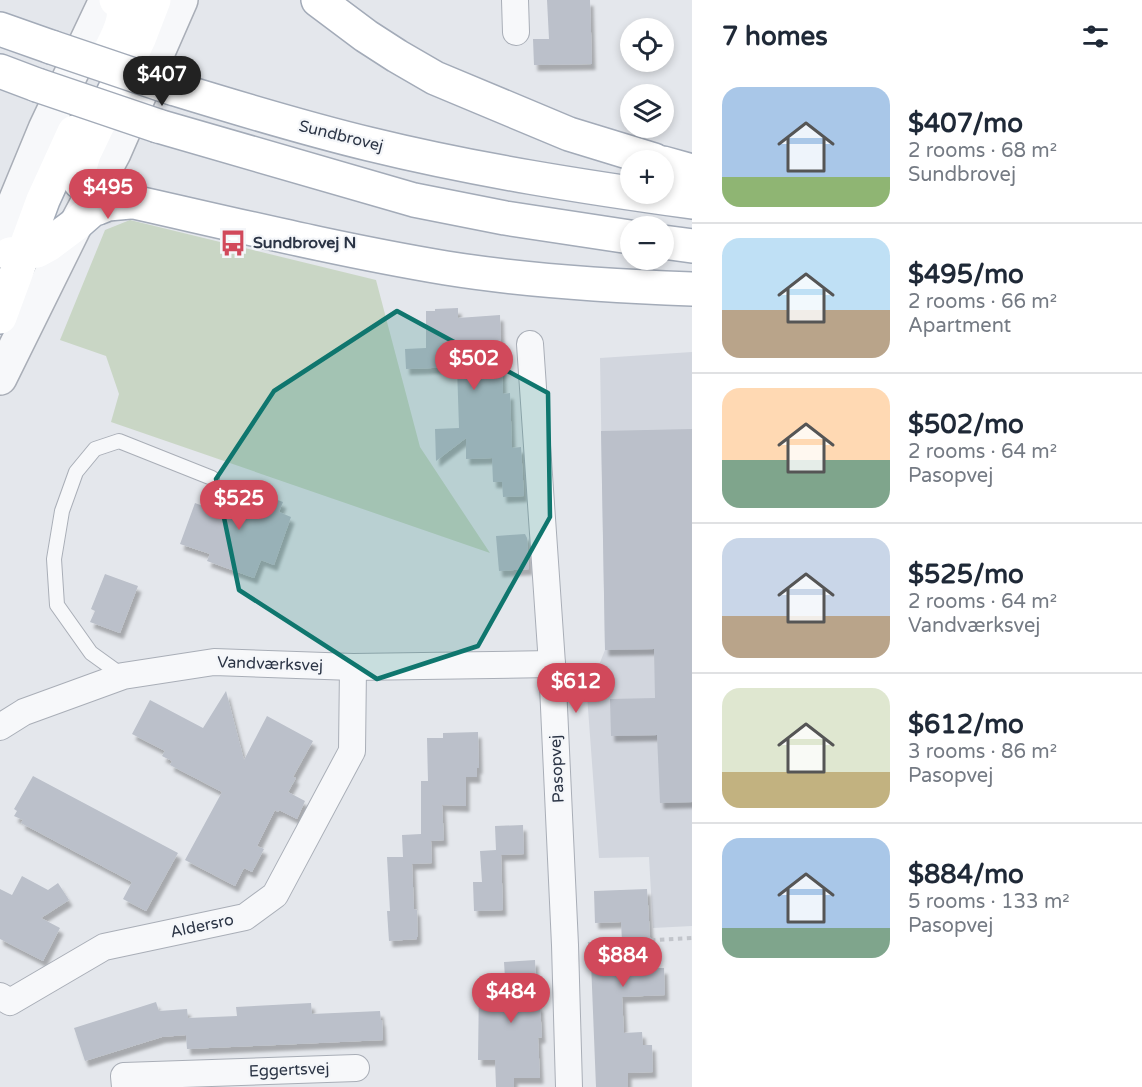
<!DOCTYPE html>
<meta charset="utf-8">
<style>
body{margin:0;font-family:"Varela Round",sans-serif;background:#f6f6f7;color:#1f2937;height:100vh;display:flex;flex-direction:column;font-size:22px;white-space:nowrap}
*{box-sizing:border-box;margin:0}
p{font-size:20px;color:#747a83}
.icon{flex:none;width:33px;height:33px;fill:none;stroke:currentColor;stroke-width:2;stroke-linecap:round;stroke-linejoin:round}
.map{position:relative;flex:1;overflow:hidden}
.sheet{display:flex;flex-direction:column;background:#fff;width:450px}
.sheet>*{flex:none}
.controls{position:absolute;left:620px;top:18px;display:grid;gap:12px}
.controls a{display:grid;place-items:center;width:54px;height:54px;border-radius:50%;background:#fff;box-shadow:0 3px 9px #0003;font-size:30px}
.price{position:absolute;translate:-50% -51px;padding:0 14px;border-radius:21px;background:#d1495b;color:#fff;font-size:20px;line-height:39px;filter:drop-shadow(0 2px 3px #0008)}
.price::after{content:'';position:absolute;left:50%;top:36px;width:18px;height:14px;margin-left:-9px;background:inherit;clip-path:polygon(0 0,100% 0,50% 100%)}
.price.on{background:#222;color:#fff}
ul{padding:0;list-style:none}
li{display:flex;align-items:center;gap:18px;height:150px;padding:0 30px}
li+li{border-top:2px solid #e0e1e3}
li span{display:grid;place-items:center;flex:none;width:168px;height:120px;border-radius:18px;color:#555}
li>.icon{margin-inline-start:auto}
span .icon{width:72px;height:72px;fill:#fffc;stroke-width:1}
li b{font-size:26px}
h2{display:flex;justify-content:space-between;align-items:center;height:72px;padding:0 30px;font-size:26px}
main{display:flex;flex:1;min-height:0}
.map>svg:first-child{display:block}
.built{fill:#d2d6de}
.green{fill:#c9d6c5}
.building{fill:#bbc0ca;filter:url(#shadow)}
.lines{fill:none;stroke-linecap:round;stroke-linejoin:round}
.service-casing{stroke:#a9aeb7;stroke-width:16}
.minor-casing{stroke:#a9aeb7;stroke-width:28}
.tertiary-casing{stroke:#a9aeb7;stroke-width:36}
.primary-casing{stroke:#a3abb8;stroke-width:36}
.path{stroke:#c2c5cb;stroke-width:4;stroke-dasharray:4.5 4.5;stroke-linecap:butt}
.service{stroke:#f7f8fa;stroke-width:14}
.minor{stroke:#f7f8fa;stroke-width:26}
.tertiary{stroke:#f7f8fa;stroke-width:33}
.primary{stroke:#fff;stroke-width:33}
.primary-bridge-casing{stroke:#a3abb8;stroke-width:36;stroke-linecap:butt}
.primary-bridge{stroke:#fff;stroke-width:33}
.marked{fill:#0f766e;fill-opacity:0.2;stroke:#0f766e;stroke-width:4.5;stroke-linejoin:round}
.labels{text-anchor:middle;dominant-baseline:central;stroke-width:4.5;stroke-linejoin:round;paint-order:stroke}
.street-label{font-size:16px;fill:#2b3445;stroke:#f4f6f9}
.poi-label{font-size:16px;font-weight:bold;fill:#2b3445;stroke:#f4f6f9;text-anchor:start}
</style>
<main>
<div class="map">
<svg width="692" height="1087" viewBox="0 0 692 1087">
<defs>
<filter id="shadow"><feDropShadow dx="3.5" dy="6" stdDeviation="1.5" flood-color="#0004"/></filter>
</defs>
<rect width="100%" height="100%" fill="#e4e7ec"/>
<path class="built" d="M692 352V926L653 928 649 857 599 858 587 695 605 650 600 358Z"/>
<path class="green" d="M130 220 376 280 420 447 490 553 111 422 119 394 106 356 60 340 105 230Z"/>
<g class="building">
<path d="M547 0H590L592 64 534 65 533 39H549Z"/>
<path d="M458 308V318L500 315 503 394 510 393 512 448 521 447 524 496 503 497 502 482H493L492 458 466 459V438L436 461 435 429 459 428 457 367 406 369 405 349 426 348V311H435V309Z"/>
<path d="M692 429V802L660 803 657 735 611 736 610 699 655 698 654 649 605 650 601 431Z"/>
<path d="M235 484 283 502 279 512 291 517 274 565 261 560 254 578 207 561 210 554 180 544 195 503 224 514Z"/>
<path d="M525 534 527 538 529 569 499 571 496 536Z"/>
<path d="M105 574 138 586 120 633 90 622 95 611 91 609Z"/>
<path d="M226 691 244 760 267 716 313 741 293 777 296 778 288 792 305 801 297 819 279 810 278 812 275 810 257 846 264 849 252 872 244 868 235 886 185 860 222 792 170 765 172 761 162 756 165 751 132 734 150 700 203 728Z"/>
<path d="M478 732 479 768H477V777H466V806L442 805 444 840 431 841 432 863 412 864 414 909 417 910 418 937H417V939L389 941 387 911H390L387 857H403L402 835 421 834V781H428L427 738H443V733Z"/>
<path d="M33 776 178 853 146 911 123 899 132 882 21 823 23 820 14 816 17 811 14 809Z"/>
<path d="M523 825 524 854 501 855 503 910 474 911 473 882H482L480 851 496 850 495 826Z"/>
<path d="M22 876 48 890 58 883 69 900 41 918 60 928 43 961 0 939V889L12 895Z"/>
<path d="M647 889 652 968H664L665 995 622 997 624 1033 642 1032 643 1045H652L653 1072 628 1073V1087H596L591 962 623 960 621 922 595 923 594 891Z"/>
<path d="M535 960 537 1006H540L542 1037 538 1038 540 1078H514V1087H496L495 1060H478L479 985 501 983V978H505L504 962Z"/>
<path d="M156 1002 159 1011 187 1009 188 1018 237 1016 236 1007 311 1003 312 1014 380 1011 381 1020H382L383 1040 187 1049 186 1035 162 1037 85 1061 74 1028Z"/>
</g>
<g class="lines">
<g class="service-casing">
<path id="service" d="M123 676 91 653 57 605 54 559 62 511 76 472 95 449 119 441 212 478"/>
</g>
<g class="minor-casing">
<g id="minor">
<path d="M515 0 516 32"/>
<path d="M530 344 552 664 565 945 569 1087"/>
<path d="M0 727 24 712 123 676 214 662 353 667 552 664"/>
<path d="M0 996 10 1002 104 947 245 917 275 895 352 751 353 667"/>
<path d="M125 1087 124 1076 356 1068"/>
</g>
</g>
<g class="tertiary-casing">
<g id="tertiary">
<path d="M0 238 45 129 106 0"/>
<path d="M0 378 76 224 114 153 181 0"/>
</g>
</g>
<g class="primary-casing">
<g id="primary">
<path d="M154 0 139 39 84 154C81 164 78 172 80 182L94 191 107 196C220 221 332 249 446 268 527 281 610 286 692 289"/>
<path d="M318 0 366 36 397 56 435 78 569 134 654 160"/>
<path d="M0 29 51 47"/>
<path d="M107 57C114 42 134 11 116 0"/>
<path d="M0 71 37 85"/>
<path d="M172 88C237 108 303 128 369 144 475 170 584 187 692 202"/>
<path d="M158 126 414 200 505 218 630 237"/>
<path d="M663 163 692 171"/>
<path d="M663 242 692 246"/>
<path d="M10 254 37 251 48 245 76 224 92 210 98 208 108 204 130 202"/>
<path d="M0 317 43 200 74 132"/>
</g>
</g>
<path class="path" d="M588 944 692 938"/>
<use href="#service" class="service"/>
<use href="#minor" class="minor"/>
<use href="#tertiary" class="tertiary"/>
<use href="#primary" class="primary"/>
<g class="primary-bridge-casing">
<g id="primary-bridge">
<path d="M51 47 172 88"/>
<path d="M37 85 158 126"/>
</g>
</g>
<use href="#primary-bridge" class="primary-bridge"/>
</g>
<path class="marked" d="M397 311 548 393 550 517 478 646 377 679 239 590 216 479 274 391Z"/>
<defs>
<g id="bus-bare" transform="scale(2.07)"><path d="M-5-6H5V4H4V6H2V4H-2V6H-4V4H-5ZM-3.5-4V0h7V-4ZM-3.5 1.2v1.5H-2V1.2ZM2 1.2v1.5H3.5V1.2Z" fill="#d1495b" stroke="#f4f6f9" stroke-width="2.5" paint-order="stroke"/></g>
</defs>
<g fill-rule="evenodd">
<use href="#bus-bare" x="233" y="243"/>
</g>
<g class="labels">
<g class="street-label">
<text transform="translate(341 136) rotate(14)">Sundbrovej</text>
<text transform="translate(270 664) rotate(2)">Vandværksvej</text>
<text transform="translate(557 769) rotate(-93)">Pasopvej</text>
<text transform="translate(202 926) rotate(-12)">Aldersro</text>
<text transform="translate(289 1070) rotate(-2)">Eggertsvej</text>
</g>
<g class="poi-label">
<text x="253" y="243">Sundbrovej N</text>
</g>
</g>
</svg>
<div class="controls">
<a><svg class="icon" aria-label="locate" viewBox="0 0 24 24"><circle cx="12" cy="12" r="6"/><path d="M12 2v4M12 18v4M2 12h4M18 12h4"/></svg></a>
<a><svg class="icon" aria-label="layers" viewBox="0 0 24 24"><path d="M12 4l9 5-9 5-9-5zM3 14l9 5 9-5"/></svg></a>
<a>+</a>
<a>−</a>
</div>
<b class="price on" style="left:162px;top:107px">$407</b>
<b class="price" style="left:108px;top:220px">$495</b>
<b class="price" style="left:474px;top:391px">$502</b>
<b class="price" style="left:239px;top:531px">$525</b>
<b class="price" style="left:576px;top:714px">$612</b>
<b class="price" style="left:623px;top:988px">$884</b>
<b class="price" style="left:511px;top:1024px">$484</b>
</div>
<section class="sheet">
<h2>7 homes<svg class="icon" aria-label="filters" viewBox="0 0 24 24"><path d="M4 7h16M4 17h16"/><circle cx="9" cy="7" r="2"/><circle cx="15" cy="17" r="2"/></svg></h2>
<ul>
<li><span style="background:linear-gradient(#a9c7e8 75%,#8fb573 0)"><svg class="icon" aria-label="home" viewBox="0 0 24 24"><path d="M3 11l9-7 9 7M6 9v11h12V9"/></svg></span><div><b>$407/mo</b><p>2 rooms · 68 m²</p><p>Sundbrovej</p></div></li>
<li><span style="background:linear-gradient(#bfe0f5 60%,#b9a48a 0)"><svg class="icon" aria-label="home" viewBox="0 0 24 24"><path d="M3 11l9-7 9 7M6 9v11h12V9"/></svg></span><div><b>$495/mo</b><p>2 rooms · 66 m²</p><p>Apartment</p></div></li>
<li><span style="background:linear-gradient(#ffd9b3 60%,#7fa58c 0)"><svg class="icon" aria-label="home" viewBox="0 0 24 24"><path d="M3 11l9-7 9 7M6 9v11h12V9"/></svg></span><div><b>$502/mo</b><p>2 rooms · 64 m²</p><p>Pasopvej</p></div></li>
<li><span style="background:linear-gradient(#c9d6e8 65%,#b9a48a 0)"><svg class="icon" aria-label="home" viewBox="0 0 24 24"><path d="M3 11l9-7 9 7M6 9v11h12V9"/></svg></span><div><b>$525/mo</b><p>2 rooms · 64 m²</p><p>Vandværksvej</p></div></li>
<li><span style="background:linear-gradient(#dfe7d0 70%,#c2b280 0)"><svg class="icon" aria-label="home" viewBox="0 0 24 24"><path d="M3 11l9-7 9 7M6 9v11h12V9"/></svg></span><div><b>$612/mo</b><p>3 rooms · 86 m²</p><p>Pasopvej</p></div></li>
<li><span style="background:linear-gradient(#a9c7e8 75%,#7fa58c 0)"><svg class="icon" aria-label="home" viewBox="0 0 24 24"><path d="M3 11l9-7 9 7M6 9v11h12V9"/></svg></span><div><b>$884/mo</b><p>5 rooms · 133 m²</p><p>Pasopvej</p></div></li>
</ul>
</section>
</main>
